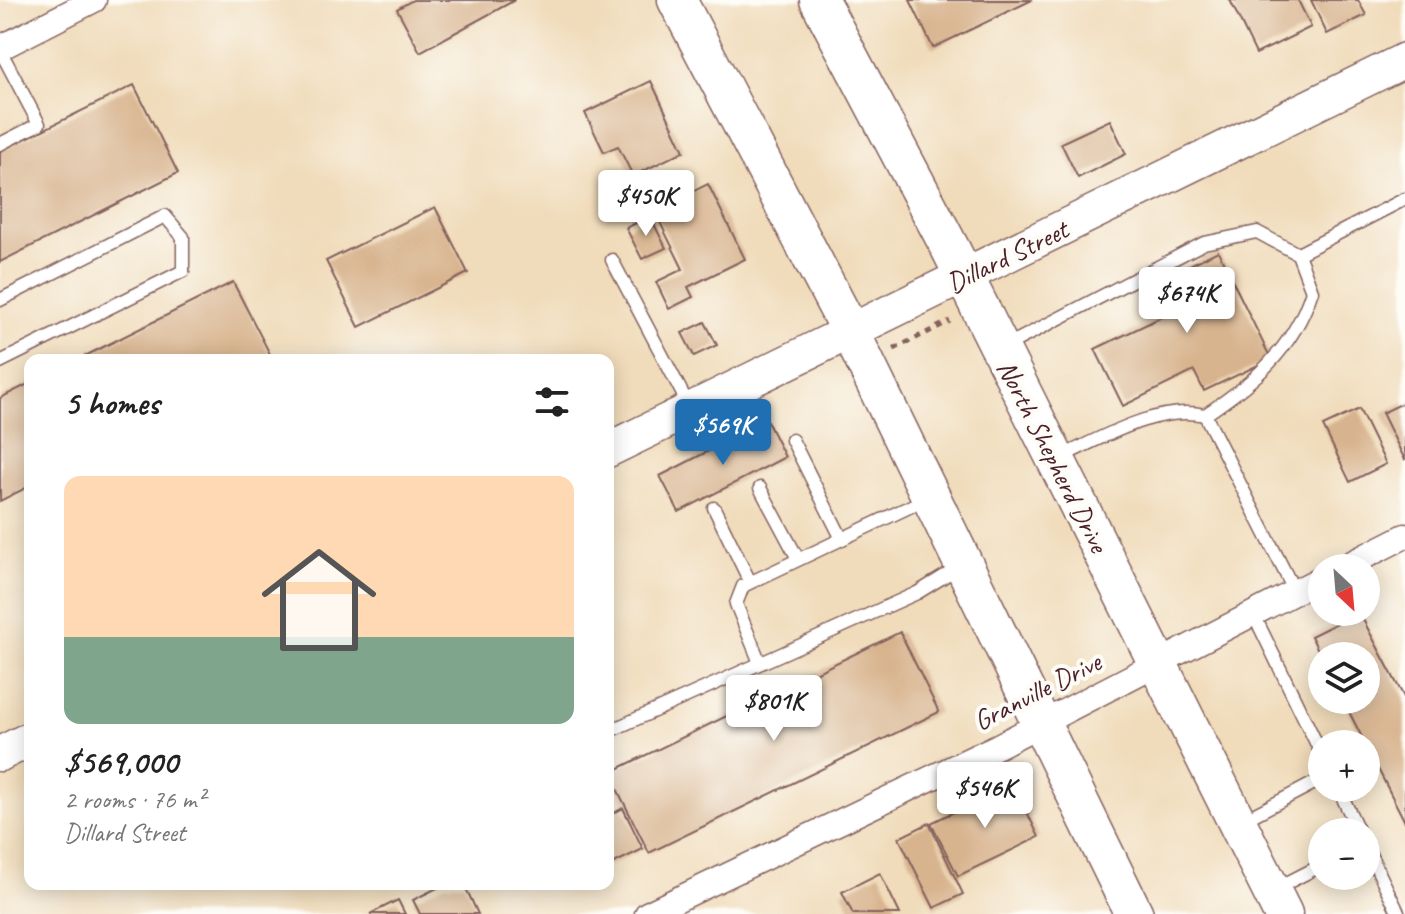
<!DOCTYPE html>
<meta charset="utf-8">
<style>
body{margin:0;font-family:Caveat,sans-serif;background:#f2f2f2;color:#222;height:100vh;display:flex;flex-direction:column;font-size:30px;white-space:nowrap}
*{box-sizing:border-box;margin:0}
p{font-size:26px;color:#767676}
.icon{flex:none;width:44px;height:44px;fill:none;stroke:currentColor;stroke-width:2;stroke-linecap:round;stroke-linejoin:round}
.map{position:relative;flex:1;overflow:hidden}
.details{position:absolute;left:24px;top:354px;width:590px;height:536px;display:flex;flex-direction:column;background:#fff;border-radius:16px;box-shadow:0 4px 20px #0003}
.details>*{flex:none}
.needle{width:52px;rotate:154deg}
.controls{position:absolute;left:1308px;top:554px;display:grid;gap:16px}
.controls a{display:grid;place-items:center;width:72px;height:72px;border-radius:50%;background:#fff;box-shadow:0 4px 20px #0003;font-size:40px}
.price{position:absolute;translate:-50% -68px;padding:0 18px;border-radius:8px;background:#fff;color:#222;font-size:26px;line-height:52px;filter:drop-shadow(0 2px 4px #0008)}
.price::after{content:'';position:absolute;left:50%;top:48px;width:24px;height:18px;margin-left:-12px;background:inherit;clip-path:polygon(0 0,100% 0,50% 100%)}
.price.on{background:#1f6fb2;color:#fff}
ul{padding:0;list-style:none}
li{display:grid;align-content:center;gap:16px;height:424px;padding:0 40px}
li span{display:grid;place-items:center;height:248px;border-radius:16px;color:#555}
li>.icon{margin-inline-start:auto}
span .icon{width:144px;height:144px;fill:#fffc;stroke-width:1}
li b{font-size:34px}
h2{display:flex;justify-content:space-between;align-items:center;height:96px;padding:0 40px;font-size:34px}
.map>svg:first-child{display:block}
.building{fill:#d8b48e}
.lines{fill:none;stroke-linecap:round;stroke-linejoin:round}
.lane-casing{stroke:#84615d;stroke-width:15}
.street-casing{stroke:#84615d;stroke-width:27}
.secondary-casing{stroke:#84615d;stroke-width:37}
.primary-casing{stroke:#84615d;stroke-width:41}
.path{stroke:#84615d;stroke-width:5;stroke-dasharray:6 6;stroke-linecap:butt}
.lane{stroke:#fff;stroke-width:12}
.street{stroke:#fff;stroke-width:24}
.secondary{stroke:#fff;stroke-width:34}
.primary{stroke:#fff;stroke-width:38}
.labels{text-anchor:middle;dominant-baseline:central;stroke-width:8;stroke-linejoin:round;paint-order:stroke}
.street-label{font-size:28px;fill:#4a1f2b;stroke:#fdfcf7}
</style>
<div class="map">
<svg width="1405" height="914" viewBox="0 0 1405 914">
<rect width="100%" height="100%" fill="#fdfcf7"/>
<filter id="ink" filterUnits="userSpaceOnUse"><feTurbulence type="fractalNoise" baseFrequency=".0125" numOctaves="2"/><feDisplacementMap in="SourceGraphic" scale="16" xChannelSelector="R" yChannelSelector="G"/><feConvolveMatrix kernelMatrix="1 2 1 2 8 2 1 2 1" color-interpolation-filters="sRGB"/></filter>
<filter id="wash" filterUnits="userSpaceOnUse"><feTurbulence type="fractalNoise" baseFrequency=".006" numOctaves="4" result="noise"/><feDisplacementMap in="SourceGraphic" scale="32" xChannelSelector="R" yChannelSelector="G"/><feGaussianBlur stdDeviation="1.8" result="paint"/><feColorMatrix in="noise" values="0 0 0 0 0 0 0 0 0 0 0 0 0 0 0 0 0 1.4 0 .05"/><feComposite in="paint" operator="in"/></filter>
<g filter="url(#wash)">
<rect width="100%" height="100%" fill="#f0dbba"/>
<g id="blocks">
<g class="building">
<path d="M413 0H515L420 52 397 9Z"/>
<path d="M910 0H1032L933 48Z"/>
<path d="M1230 0H1298L1311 27 1256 54Z"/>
<path d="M1311 0H1358L1366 15 1327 34Z"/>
<path d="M651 81 684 151 633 176 618 146 604 152 585 113Z"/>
<path d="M134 85 178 173 0 262V151Z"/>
<path d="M1110 120 1126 154 1078 178 1061 143Z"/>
<path d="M708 184 745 259 688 287 693 297 669 309 656 282 683 269 654 210Z"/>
<path d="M435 207 468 273 359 327 326 261Z"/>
<path d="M650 216 666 248 642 259 626 228Z"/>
<path d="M1218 251 1271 359 1204 391 1194 371 1123 406 1095 349 1168 314 1153 283Z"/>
<path d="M233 282 273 360H77Z"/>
<path d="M705 322 717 345 694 356 682 333Z"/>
<path d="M30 383V486L0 501V398Z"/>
<path d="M1405 402V460L1382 413Z"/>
<path d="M1359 409 1386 464 1350 482 1323 426Z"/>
<path d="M767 421 785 457 679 512 660 476Z"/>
<path d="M1359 612 1405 699V822L1343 700H1366V656H1321L1311 636Z"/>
<path d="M900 632 939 712 649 853 609 773Z"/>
<path d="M1013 783 1039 837 958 876 931 823Z"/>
<path d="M623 808 643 849 608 866V816Z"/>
<path d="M929 823 963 894 934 908 899 838Z"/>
<path d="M880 873 900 914H853L842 892Z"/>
<path d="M445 884H464L478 914H420L413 900Z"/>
<path d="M398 900 405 914H370Z"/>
</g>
</g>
</g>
<g filter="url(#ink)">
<use href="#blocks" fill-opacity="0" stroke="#84615d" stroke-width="2"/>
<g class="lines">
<g class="lane-casing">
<g id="lane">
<path d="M0 50 39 124 0 144"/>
<path d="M1298 254 1405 199"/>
<path d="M612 260 689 406"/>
<path d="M0 300 165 216 183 237V271L0 362"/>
<path d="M1006 346 1204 243 1257 232 1298 254 1312 291C1293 350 1254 382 1205 415 1158 404 1102 438 1060 457"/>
<path d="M1205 415 1295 592"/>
<path d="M792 440 842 539"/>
<path d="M760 488 798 559"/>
<path d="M714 508 750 582"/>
<path d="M1253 613 1322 755"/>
<path d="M760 663 736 604 743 586 928 498"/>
<path d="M614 729 917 593 961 566"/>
<path d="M1338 788 1359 832"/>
<path d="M1240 822 1322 779"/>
<path d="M1366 846 1399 914"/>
<path d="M1275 889 1322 865"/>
</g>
</g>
<g class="street-casing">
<g id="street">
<path d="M0 48 94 0"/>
<path d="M1342 568 1405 536"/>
<path d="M647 914 998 746 1322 578"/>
</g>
</g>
<g class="secondary-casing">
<g id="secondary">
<path d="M608 450 1405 60"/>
<path d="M0 754 30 739"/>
</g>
</g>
<g class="primary-casing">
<g id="primary">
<path d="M677 0 849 329 1134 914"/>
<path d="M819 0 950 248 1283 914"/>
</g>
</g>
<path class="path" d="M894 349 950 321"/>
<use href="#lane" class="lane"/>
<use href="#street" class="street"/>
<use href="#secondary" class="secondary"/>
<use href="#primary" class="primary"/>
</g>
</g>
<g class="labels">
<g class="street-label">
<text transform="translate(1007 256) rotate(-26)">Dillard Street</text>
<text transform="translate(1053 456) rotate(63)">North Shepherd Drive</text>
<text transform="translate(1037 691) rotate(-27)">Granville Drive</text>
</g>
</g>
</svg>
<div class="controls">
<a><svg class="needle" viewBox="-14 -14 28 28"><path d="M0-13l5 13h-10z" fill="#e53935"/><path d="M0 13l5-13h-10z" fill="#767676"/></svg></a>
<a><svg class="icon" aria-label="layers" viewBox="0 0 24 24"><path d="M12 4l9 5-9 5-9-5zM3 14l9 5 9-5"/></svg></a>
<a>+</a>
<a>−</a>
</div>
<b class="price" style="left:646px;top:238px">$450K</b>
<b class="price" style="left:1187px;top:335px">$674K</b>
<b class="price on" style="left:723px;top:467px">$569K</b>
<b class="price" style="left:774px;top:743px">$801K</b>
<b class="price" style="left:985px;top:830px">$546K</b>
<section class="details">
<h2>5 homes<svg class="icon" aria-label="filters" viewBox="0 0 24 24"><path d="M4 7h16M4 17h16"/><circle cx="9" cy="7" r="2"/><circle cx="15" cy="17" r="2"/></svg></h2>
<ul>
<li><span style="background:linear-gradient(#ffd9b3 65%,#7fa58c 0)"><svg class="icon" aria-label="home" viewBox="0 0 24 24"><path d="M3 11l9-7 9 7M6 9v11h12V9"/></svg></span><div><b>$569,000</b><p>2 rooms · 76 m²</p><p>Dillard Street</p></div></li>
</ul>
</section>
</div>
